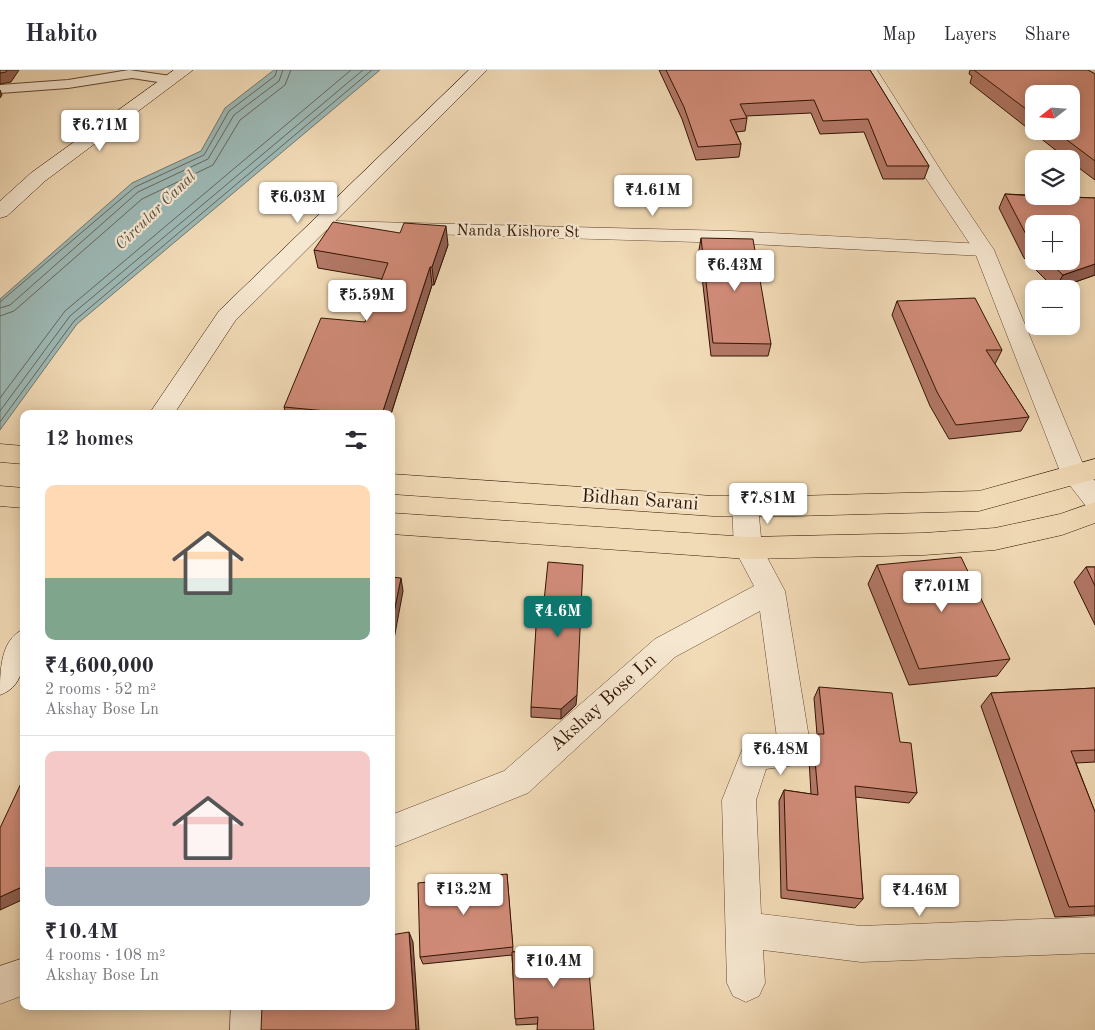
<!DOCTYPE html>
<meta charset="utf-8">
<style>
body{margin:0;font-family:"Old Standard TT",serif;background:#f2f2f3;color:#2b2b33;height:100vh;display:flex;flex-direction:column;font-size:19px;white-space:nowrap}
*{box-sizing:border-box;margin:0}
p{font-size:16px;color:#7c7c81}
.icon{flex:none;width:28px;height:28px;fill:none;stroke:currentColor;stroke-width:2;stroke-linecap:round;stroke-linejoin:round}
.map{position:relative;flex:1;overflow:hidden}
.sheet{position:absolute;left:20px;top:340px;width:375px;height:600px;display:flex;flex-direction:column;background:#fff;border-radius:10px;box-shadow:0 2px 12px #0003}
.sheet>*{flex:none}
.needle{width:32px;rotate:253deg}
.fabs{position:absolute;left:1025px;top:15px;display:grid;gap:10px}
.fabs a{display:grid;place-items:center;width:55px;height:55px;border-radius:10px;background:#fff;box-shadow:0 2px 12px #0003;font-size:25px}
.price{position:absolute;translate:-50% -42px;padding:0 11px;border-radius:5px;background:#fff;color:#222;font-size:16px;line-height:32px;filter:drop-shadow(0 1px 2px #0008)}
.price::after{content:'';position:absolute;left:50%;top:30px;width:15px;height:11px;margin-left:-8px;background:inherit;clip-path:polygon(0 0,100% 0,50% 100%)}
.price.active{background:#0f766e;color:#fff}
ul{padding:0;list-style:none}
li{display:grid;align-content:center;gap:10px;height:265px;padding:0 25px}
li+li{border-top:1px solid #e1e1e2}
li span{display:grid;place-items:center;height:155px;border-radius:10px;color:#555}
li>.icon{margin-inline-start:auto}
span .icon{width:90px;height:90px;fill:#fffc;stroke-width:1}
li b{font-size:21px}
h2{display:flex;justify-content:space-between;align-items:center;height:60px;padding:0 25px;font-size:21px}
header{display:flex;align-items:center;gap:30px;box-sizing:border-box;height:70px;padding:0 25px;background:#fff;border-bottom:1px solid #e1e1e2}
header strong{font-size:24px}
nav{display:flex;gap:28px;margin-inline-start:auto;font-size:18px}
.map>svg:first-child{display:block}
.water{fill:#9db9b6;stroke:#72776e}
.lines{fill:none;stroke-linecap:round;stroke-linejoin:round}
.shore{stroke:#68665c;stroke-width:1}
.service-casing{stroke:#62462f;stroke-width:2}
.minor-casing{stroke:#62462f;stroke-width:1}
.tertiary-casing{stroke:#62462f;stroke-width:1}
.secondary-casing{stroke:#321402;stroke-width:1}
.primary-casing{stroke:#321402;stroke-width:1}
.service{fill:#f6e7d0;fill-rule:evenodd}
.minor{fill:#f6e7d0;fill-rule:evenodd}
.tertiary{fill:#f6e7d0;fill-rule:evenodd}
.secondary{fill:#f6e7d0;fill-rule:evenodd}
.primary{fill:#f1dab6;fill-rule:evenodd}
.wall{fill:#b37867;stroke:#321402;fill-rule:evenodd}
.shaded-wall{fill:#926154;stroke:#321402}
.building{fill:#d08b78;stroke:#321402}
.labels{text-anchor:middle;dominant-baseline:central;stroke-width:4.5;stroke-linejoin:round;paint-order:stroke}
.far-water-label{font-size:16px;font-style:italic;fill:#574e41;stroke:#f6e7d0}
.far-street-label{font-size:16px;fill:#321402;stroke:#f6e7d0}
.street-label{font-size:19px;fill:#321402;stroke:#f6e7d0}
</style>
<header>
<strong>Habito</strong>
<nav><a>Map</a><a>Layers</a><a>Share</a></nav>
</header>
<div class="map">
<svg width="1095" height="960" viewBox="0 0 1095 960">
<rect width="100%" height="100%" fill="#f1dab6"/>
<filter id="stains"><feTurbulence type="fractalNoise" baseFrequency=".004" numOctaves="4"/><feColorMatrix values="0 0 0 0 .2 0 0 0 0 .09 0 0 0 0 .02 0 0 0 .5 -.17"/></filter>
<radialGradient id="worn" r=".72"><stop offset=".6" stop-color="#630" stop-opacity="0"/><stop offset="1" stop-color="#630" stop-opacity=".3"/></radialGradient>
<path class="water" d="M274 0H380L77 254 0 360V229L132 113 201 81 225 38Z"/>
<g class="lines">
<g class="shore">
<path d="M0 232 135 117 204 85 229 41 275 6 277 0"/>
<path d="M0 238 10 235 138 122 208 89 234 45 279 11 283 0"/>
<path d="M0 246 14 241 142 129 213 95 240 50 285 15 291 0"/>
<path d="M0 328 65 241 351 0"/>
<path d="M0 341 70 246 363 0"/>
<path d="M0 352 74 251 372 0"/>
</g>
<g class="service-casing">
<path id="service" d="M129 0 171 6 178 10 171 14 132 8 68 18 0 23V15L68 10Z"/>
</g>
<g class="minor-casing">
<g id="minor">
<path d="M334 151 731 161 984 174 991 176 994 180 991 184 984 186 731 173 327 161 324 157 327 153Z"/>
<path d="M745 426 754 429 758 436 762 478 785 521 811 680 806 690 795 695 766 699 756 730 761 844 861 856 1095 847V883L861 892 763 880 765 913 759 926 746 932 733 926 727 913 722 730 744 675 777 668 760 541 675 587 528 723 391 778V745L504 701 655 569 754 516 734 478 732 436 736 429Z"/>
<path d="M24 888V925L0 934V896Z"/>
<path d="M231 936H269L268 960H230Z"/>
</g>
</g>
<g class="tertiary-casing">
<path id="tertiary" d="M861 0H877L945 107 994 180 1085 399 1095 411V439L1086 436 1061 404 974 180 925 107Z"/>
</g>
<g class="secondary-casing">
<g id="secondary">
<path d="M174 0H193L45 111 7 146 0 148V131L31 103Z"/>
<path d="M469 0H487L235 251 174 344H149L219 241Z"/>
<path d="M24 559C24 584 28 615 0 625 0 601 0 569 24 559Z"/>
</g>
</g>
<g class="primary-casing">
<g id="primary">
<path d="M0 374 24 376V394L0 392Z"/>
<path d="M1095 389V409L979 441 794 446H713L391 424V404L713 426H794L979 421Z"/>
<path d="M0 416 24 418V438L0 436Z"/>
<path d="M1095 432V453L1062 465 995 480 924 485 748 489 391 464V443L748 467 924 463 995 458 1060 444Z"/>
</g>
</g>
<use href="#service" class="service"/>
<use href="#minor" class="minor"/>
<use href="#tertiary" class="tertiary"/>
<use href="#secondary" class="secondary"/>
<use href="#primary" class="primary"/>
</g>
<g class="wall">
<path d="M659 0H870L929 96 924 109H883L864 62 820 64 811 43 746 46 747 48 745 61 736 62 741 74 739 87 696 90 682 49Z"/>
<path d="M970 0H1088L1095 4V110L1071 92V89H1067L970 13 972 6 969 4ZM1034 24 1071 61H1034Z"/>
<path d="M1005 124 1095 128V205L1055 219 1024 188 999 138ZM1034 154 1071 191H1034Z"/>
<path d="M701 168 771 274 768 286H711L699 180Z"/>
<path d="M448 175 434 215H432L391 344H286L284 337 365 252 382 209 318 198 314 180Z"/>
<path d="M897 231 1002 280 995 294 1029 347 1021 361 949 369 930 336 892 245Z"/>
<path d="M877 495 1010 589 997 606 909 615 868 514Z"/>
<path d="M1086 497H1095V555L1074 512Z"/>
<path d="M819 617 900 672 917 723 909 733 855 727 863 829 855 838 781 828 779 731 784 720 811 724 809 689 813 681 812 675 817 664 814 628Z"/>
<path d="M1095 618V692L1076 693 1095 742V845L1055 847 981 636 991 623Z"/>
<path d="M576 635 561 649 531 647V637Z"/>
<path d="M507 804 513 882 587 877 537 954 516 955 512 885 423 894 420 887Z"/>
</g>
<g class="shaded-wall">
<path d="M7 0H19L11 12 0 14V3Z"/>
<path d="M0 20 2 25 0 28Z"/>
<path d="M446 156 448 175 434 215 432 197Z"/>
<path d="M1095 194V205L1055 219 1063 205Z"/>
<path d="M430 197 432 215 391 344H382Z"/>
<path d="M401 508 403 521 391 585V557Z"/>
<path d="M577 625 576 635 561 649V639Z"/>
<path d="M24 816V829L0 840V827Z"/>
<path d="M409 862 413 872 419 960H416Z"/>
</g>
<g class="building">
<path d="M0 0H7L6 2 0 3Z"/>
<path d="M666 0H870L929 96H887L868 49 823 51 814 30 740 34 747 48 730 50 741 74 698 77 684 37Z"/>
<path d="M974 0H1088L1095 4V91L1055 61H1071V24H1034V45Z"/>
<path d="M1005 124 1034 126 1095 128V194L1063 205 1048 191H1071V154H1034V177L1031 174Z"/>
<path d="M333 152 400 163 404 153 446 156 432 197H430L382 344H358L284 337 321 248 365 252 388 193 314 180Z"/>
<path d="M701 168 753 169 771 274 713 273Z"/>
<path d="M975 228 1002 280H986L1029 347 956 355 937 322 897 231Z"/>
<path d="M961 487 1010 589 919 599 877 495Z"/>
<path d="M548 492 583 495 577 625 561 639 531 637 537 541H543Z"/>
<path d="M1086 497H1095V516Z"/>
<path d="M391 507 401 508 391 557Z"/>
<path d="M819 617 892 623 900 672 911 673 917 723 855 716 863 829 787 820 784 720 818 725 814 678 818 670V664H824Z"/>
<path d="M1095 618V680L1071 681 1095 742V836L1069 837 991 623Z"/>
<path d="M24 707V816L0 827V758Z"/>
<path d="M507 804 513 877 420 887 418 813Z"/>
<path d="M409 862 416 960H261L262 936H391V865Z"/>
<path d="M587 877 594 960H537L538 947 515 949 512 882Z"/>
</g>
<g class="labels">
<g class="far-water-label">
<text transform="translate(156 141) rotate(-44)">Circular Canal</text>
</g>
<g class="far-street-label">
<text transform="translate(518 162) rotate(1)">Nanda Kishore St</text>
</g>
<g class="street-label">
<text transform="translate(640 431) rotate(4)">Bidhan Sarani</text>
<text transform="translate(604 633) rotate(-42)">Akshay Bose Ln</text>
</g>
</g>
<rect width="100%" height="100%" filter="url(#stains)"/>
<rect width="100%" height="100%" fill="url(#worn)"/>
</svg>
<div class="fabs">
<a><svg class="needle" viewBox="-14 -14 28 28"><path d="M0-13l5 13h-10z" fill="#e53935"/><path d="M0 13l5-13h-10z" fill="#7c7c81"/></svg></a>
<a><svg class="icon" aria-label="layers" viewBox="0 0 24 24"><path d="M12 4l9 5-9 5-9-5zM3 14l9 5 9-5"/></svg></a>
<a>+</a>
<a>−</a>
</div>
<b class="price" style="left:100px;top:82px">₹6.71M</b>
<b class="price" style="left:653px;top:147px">₹4.61M</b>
<b class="price" style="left:298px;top:154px">₹6.03M</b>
<b class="price" style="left:735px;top:222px">₹6.43M</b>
<b class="price" style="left:367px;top:252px">₹5.59M</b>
<b class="price" style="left:768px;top:455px">₹7.81M</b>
<b class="price" style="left:942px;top:543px">₹7.01M</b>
<b class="price active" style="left:558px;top:568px">₹4.6M</b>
<b class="price" style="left:781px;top:706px">₹6.48M</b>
<b class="price" style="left:464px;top:846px">₹13.2M</b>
<b class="price" style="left:920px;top:847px">₹4.46M</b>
<b class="price" style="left:554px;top:918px">₹10.4M</b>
<section class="sheet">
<h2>12 homes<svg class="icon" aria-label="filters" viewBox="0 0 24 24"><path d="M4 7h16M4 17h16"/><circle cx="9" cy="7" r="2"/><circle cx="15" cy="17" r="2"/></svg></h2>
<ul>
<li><span style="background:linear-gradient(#ffd9b3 60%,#7fa58c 0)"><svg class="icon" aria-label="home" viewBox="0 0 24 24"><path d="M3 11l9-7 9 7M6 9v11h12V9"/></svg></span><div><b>₹4,600,000</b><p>2 rooms · 52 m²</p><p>Akshay Bose Ln</p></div></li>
<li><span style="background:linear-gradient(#f6c9c9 75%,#9aa5b1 0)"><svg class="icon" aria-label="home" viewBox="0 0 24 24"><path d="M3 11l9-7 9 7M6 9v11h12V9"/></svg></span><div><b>₹10.4M</b><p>4 rooms · 108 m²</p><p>Akshay Bose Ln</p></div></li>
</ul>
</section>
</div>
